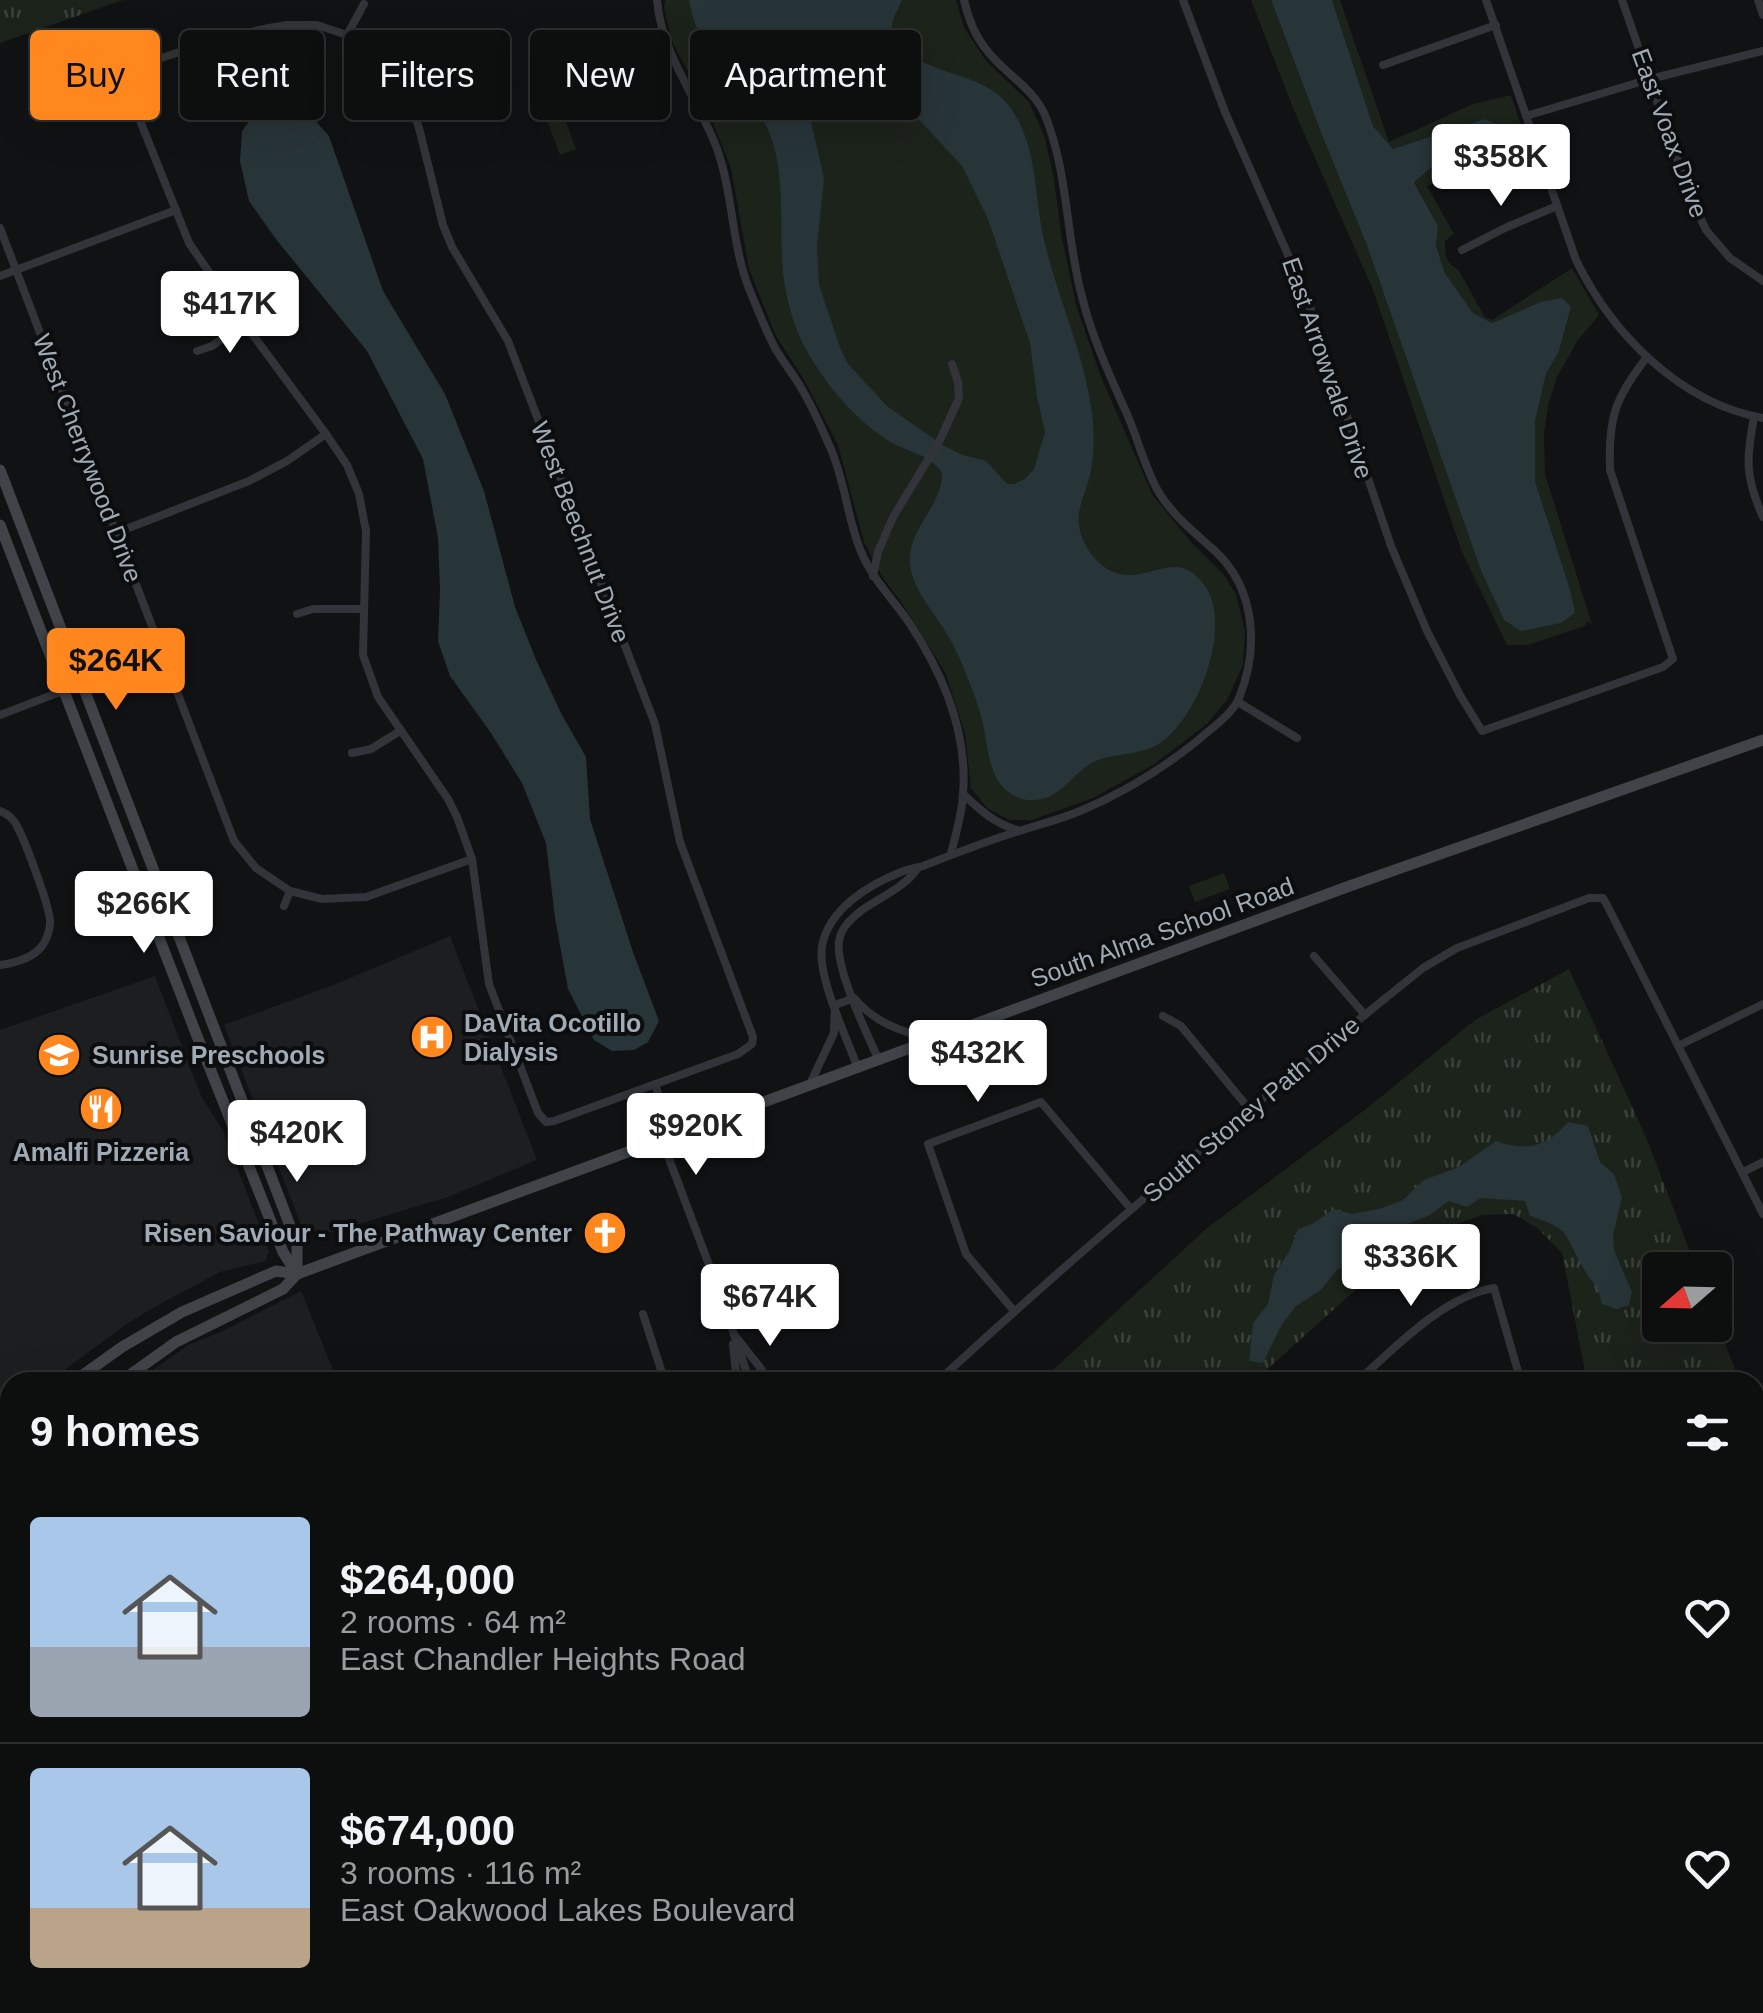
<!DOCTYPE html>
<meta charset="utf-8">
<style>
body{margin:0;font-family:Arial,sans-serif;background:#1b1c1c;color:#f1f3f6;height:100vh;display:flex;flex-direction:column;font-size:38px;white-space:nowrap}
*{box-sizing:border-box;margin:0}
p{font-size:32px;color:#9a9c9e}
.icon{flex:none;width:55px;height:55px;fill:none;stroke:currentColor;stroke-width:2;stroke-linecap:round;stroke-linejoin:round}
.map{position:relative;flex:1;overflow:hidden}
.panel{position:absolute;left:0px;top:1372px;width:1765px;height:642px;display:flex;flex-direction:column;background:#0d0e0e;border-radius:30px 30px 0 0;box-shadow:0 10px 40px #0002,0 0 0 2px #2d2e2e}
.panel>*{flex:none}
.hud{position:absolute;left:30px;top:30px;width:1000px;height:90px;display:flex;gap:20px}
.needle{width:65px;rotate:250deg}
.tools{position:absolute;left:1642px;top:1252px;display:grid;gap:20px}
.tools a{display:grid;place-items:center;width:90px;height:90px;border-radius:10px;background:#0d0e0e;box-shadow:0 10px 40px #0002,0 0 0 2px #2d2e2e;font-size:50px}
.price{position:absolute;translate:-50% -85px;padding:0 22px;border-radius:10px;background:#fff;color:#222;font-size:32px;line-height:65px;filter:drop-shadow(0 2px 5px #0008)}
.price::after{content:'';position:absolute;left:50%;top:60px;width:30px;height:22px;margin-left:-15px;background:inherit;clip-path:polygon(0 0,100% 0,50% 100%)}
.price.current{background:#ff871e;color:#111}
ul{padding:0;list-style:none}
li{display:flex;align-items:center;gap:30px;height:250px;padding:0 30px}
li+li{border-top:2px solid #2d2e2e}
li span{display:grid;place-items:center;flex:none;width:280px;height:200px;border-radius:10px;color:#555}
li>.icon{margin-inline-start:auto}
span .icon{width:120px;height:120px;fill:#fffc;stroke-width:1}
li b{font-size:42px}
h2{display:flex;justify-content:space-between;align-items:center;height:120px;padding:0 30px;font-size:42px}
.tag{padding:0 35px;border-radius:10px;background:#0d0e0e;box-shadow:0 10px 40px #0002,0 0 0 2px #2d2e2e;font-size:35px;line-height:90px}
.tag.current{background:#ff871e;color:#111}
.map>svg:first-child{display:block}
.built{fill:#1d1e20}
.grass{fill:url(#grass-tufts)}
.park{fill:#1c231b}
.water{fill:#273438;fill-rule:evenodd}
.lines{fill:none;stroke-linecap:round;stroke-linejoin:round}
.minor{stroke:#323439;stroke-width:8}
.tertiary{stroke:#323439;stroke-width:10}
.secondary{stroke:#404449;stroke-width:11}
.labels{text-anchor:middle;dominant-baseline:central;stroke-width:8;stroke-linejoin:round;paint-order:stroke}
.street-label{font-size:25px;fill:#a1abb5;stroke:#0c0d0e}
.poi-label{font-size:25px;font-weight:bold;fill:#a1abb5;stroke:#0c0d0e;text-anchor:start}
</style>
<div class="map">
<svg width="1763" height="2013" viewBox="0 0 1763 2013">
<defs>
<pattern id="grass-tufts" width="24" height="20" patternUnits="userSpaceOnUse" patternTransform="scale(2.5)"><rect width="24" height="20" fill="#1c231b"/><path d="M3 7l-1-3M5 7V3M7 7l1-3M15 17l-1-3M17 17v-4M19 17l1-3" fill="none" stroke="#3a403a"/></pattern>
</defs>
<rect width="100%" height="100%" fill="#111213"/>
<g class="built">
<path d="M450 936 537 1160 448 1197 322 1235 301 1225 224 1025 336 984Z"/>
<path d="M155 976 202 1098 223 1130 269 1251 265 1261 220 1272 160 1304 128 1323 48 1382H10V1416L0 1424V1030Z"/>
<path d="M301 1291 338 1382H136L188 1345 221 1332Z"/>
<path d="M10 1493V1761L0 1752V1504Z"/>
</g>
<g class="grass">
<path d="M0 0H123L0 43Z"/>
<path d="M1569 969 1646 1137 1697 1270H1660V1325H1715V1319L1740 1382H1587L1562 1253 1537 1228 1513 1214 1482 1215 1441 1230 1382 1266 1253 1382H1040L1206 1229 1370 1106 1475 1020Z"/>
<path d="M1755 1408 1763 1411V1746L1755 1747Z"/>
<path d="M721 2005H917L897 2013H724Z"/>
<path d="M1150 2005H1420L1416 2013H1145Z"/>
</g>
<g class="park">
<path d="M665 0H956L964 27 986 61 1029 102 1044 135 1053 173 1062 238 1076 305 1101 377 1153 496 1192 543 1224 575 1236 594 1245 632 1243 665 1227 700 1207 724 1153 765 1093 798 1032 820H1009L987 808 971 788 965 733 945 672 902 603 883 578 864 542 838 445 803 378 776 336 749 269 731 168 706 105 673 44 664 9Z"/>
<path d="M1251 0H1271L1322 135 1366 243 1481 571 1504 620 1570 589 1535 481V421L1546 374 1559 351 1571 307 1540 302 1492 323 1473 313 1445 273 1436 246 1438 226 1414 181 1432 168 1462 162 1484 119 1393 149 1373 126 1332 0H1340L1389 142 1473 104 1511 95 1528 147 1427 186 1454 234 1445 241C1445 254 1445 263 1458 269L1485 317 1492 320 1572 268 1599 315 1578 340 1557 377 1548 406 1544 433 1545 474 1592 624 1587 621 1585 626 1528 645H1507L1462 552 1373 290 1293 108Z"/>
<path d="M563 114 576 149 560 155 547 120Z"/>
<path d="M1224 873 1230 889 1195 902 1189 886Z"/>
</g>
<g class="water">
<path d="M689 0H902C899 8 891 19 892 28 894 65 965 72 990 89 1008 100 1018 117 1025 136 1037 169 1036 206 1044 240 1058 300 1088 362 1093 423 1094 440 1094 458 1090 475 1086 492 1076 509 1079 526 1083 550 1103 575 1129 575 1158 575 1180 551 1205 586 1234 627 1196 725 1155 746 1134 756 1109 753 1090 764 1069 777 1061 799 1034 800 1022 801 1009 795 1001 785 988 769 987 740 982 720 979 708 975 696 970 684 965 671 959 656 952 643 940 618 912 592 910 563 907 529 943 506 942 473 930 453 902 451 884 438 857 419 834 394 816 366 797 338 787 307 783 273 779 227 786 181 771 137 753 86 695 53 689 0ZM846 88 883 94 911 111 962 166 988 219 1030 343 1037 397 1045 432 1034 469 1025 479 1014 484H1007L986 461 963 455 944 446 887 406 848 364 841 350 819 285 817 247 824 178 808 109C813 89 827 89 846 88Z"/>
<path d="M1271 0H1332L1373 126 1393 149 1484 119 1499 125 1501 141 1490 150 1462 162 1431 168 1414 182 1438 226 1436 246 1445 273 1473 313 1492 323 1540 302 1562 298 1571 307 1559 351 1546 374 1535 421V481L1570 589 1575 613 1561 623 1521 631 1504 620 1481 571 1366 243 1322 135Z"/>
<path d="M259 108H290L311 116 329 136 383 291 445 394 484 491 515 607 537 662 562 715 586 757 590 819 633 952 659 1021 648 1042 634 1050 612 1051 594 1040 568 989 555 918 546 843 522 783 491 733 450 676 438 641 440 590 438 538 423 459 367 351 275 238 249 201 240 161 242 131Z"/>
<path d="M1568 1122 1588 1126 1600 1162 1614 1174 1622 1197 1613 1235 1614 1250 1632 1292 1629 1305 1617 1309 1602 1304C1597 1280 1594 1287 1584 1269 1563 1234 1573 1230 1530 1216L1525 1201 1481 1198 1467 1207 1449 1201 1428 1216 1380 1235 1370 1253 1354 1258 1335 1272 1321 1290 1296 1306 1282 1324 1263 1363 1249 1361 1253 1323 1268 1304 1274 1275 1289 1252 1298 1229 1314 1223 1334 1209 1352 1214 1379 1209 1403 1200 1424 1180 1459 1167 1496 1141C1527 1152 1547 1147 1568 1122Z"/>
<path d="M10 1899V2005H58L53 2013H0V1920Z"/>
</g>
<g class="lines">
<g class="minor">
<path d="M657 0C661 53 697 97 716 146 733 191 731 241 748 286 756 306 765 329 775 348 784 364 796 377 804 393 814 410 822 429 830 447 845 480 847 517 860 549 871 578 893 599 910 624 943 674 968 733 963 794 962 814 956 834 951 853"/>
<path d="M1183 0 1225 112 1307 298 1391 546 1427 631 1460 695 1482 731 1663 667 1673 659 1610 470C1608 418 1615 398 1647 357"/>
<path d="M1486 0 1576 260C1612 334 1680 403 1763 418"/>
<path d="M1622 0 1690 196 1706 230 1730 258 1763 281"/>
<path d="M1758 0 1763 15"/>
<path d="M287 25H317L347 35 363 44 387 63 406 92 419 128 443 225 452 247 508 341 655 724 680 842 753 1037 752 1044 738 1054 554 1121 546 1122 538 1113 489 984 472 859 457 817 448 799 378 697 363 655 366 531 359 494 347 465 326 434 244 323 189 243 125 83 128 70C179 51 233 33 287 25Z"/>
<path d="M347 35 364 4"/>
<path d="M1383 65 1496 25"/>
<path d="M1526 116 1650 79 1763 51"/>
<path d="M0 228 234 841 256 868 290 891 322 899 366 897 472 859"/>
<path d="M1462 250 1507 227 1557 206"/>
<path d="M0 276 176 210"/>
<path d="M197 351 212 346 244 323"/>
<path d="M1754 417C1746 459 1745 477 1763 517"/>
<path d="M116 533 249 481 287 461 326 434"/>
<path d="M873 576 878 552 893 517 940 440 959 398 958 382 952 364"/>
<path d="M297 614 313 609H363"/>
<path d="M1238 702 1297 738"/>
<path d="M0 715 162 653"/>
<path d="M352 753 371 749 400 731"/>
<path d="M963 794C981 811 994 823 1017 830"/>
<path d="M0 811C8 814 13 818 17 826 25 841 51 909 50 923 50 930 46 941 42 946 33 958 14 963 0 965"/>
<path d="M284 906 290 891"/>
<path d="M1314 956 1365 1015"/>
<path d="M1163 1016 1181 1026 1250 1110"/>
<path d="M1678 1046 1763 1004"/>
<path d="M879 1061C867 1033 835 969 839 941 841 927 852 918 862 910 881 897 905 887 918 868"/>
<path d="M858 1069C847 1037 817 978 822 946 829 909 868 885 901 872 908 869 916 868 923 866 954 854 984 842 1016 832 1037 825 1059 820 1080 811 1123 793 1161 770 1197 741 1210 729 1232 715 1239 698 1259 649 1256 589 1215 551 1194 532 1172 515 1158 491 1144 466 1138 439 1127 414 1109 374 1091 335 1081 293 1066 235 1068 172 1045 115 1032 86 1003 73 985 48 974 34 968 17 964 0"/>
<path d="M655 1084 664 1112 662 1140"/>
<path d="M809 1086 834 1033 835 1005 854 998C875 1023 900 1031 931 1039"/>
<path d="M636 1091 647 1119 662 1140 723 1302 750 1382"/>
<path d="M1743 1172 1763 1162"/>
<path d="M1014 1311 966 1254 928 1144 1041 1102 1131 1209"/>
<path d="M643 1314 665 1382"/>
<path d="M736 1337 762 1370 765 1382"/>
<path d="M733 1344 737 1382"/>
<path d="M937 1382C1093 1238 1257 1101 1423 968L1457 948 1589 898H1603L1608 907 1763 1214"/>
<path d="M1357 1382C1393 1349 1444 1296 1494 1288L1521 1382"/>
<path d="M1755 1812 1763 1811"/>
<path d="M327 2005 341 2013"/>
<path d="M503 2005 507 2013"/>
<path d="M647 2005 650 2013"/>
<path d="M1670 2005 1679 2013"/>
<path d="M126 2013 130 2005"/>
<path d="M1494 2013 1497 2005"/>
</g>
<path class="tertiary" d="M0 1768 10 1777"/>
<g class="secondary">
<path d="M0 470 297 1244V1274"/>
<path d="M0 525 197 1036 283 1252 297 1274"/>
<path d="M73 1382 122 1347 182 1312 276 1271 297 1274"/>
<path d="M120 1382 176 1342 283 1289 297 1274 1344 888 1763 740"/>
<path d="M0 1447 10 1436"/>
<path d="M0 1466 10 1455"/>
<path d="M0 1489 10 1479"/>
</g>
</g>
<defs>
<g id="hospital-disc" transform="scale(2.25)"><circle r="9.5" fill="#ff871e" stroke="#0c0d0e"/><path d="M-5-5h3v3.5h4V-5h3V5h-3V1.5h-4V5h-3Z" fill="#fff"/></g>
<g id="school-disc" transform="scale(2.25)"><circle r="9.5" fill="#ff871e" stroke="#0c0d0e"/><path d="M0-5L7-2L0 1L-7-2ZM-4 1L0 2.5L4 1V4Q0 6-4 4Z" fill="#fff"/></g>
<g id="restaurant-disc" transform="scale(2.25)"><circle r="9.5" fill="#ff871e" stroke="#0c0d0e"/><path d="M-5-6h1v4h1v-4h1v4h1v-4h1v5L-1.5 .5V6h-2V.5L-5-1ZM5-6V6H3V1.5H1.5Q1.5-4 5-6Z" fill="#fff"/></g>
<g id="church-disc" transform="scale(2.25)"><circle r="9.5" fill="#ff871e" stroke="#0c0d0e"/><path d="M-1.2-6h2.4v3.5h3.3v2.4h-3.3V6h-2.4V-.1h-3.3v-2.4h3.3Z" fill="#fff"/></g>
</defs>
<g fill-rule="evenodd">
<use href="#hospital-disc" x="432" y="1037"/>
<use href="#school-disc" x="59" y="1055"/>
<use href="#restaurant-disc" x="101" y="1109"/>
<use href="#church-disc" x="605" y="1233"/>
</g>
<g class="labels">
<g class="street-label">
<text transform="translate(1670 133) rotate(70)">East Voax Drive</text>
<text transform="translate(1328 368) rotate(71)">East Arrowvale Drive</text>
<text transform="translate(88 458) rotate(69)">West Cherrywood Drive</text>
<text transform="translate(581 532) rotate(69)">West Beechnut Drive</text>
<text transform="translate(1162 932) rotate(-20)">South Alma School Road</text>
<text transform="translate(1251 1109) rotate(-40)">South Stoney Path Drive</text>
</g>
<g class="poi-label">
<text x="464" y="1023">DaVita Ocotillo<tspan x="464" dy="29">Dialysis</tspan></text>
<text x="92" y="1055">Sunrise Preschools</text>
<text x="101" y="1152" text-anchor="middle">Amalfi Pizzeria</text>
<text x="572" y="1233" text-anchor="end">Risen Saviour - The Pathway Center</text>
</g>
</g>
</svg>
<div class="tools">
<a><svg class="needle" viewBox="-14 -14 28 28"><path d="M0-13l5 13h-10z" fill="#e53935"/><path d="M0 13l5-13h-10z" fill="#9a9c9e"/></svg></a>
</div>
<b class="price" style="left:1501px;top:209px">$358K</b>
<b class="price" style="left:230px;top:356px">$417K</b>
<b class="price current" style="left:116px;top:713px">$264K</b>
<b class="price" style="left:144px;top:956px">$266K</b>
<b class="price" style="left:978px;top:1105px">$432K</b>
<b class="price" style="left:696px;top:1178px">$920K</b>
<b class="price" style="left:297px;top:1185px">$420K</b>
<b class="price" style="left:1411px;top:1309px">$336K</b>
<b class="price" style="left:770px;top:1349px">$674K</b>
<div class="hud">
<a class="tag current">Buy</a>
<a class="tag">Rent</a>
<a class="tag">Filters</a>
<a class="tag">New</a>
<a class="tag">Apartment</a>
</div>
<section class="panel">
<h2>9 homes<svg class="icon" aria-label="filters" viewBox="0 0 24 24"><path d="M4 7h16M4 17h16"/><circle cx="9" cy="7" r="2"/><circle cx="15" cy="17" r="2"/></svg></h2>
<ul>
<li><span style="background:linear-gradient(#a9c7e8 65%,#9aa5b1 0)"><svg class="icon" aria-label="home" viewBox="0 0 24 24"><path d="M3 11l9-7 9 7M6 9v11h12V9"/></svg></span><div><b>$264,000</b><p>2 rooms · 64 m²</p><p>East Chandler Heights Road</p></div><svg class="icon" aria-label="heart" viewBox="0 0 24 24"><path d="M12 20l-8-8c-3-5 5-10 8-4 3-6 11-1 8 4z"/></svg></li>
<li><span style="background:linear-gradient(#a9c7e8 70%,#b9a48a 0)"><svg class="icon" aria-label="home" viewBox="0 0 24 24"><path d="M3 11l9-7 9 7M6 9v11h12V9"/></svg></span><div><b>$674,000</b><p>3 rooms · 116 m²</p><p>East Oakwood Lakes Boulevard</p></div><svg class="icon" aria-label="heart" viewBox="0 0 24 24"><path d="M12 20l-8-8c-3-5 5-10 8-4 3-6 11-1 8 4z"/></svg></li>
</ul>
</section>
</div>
